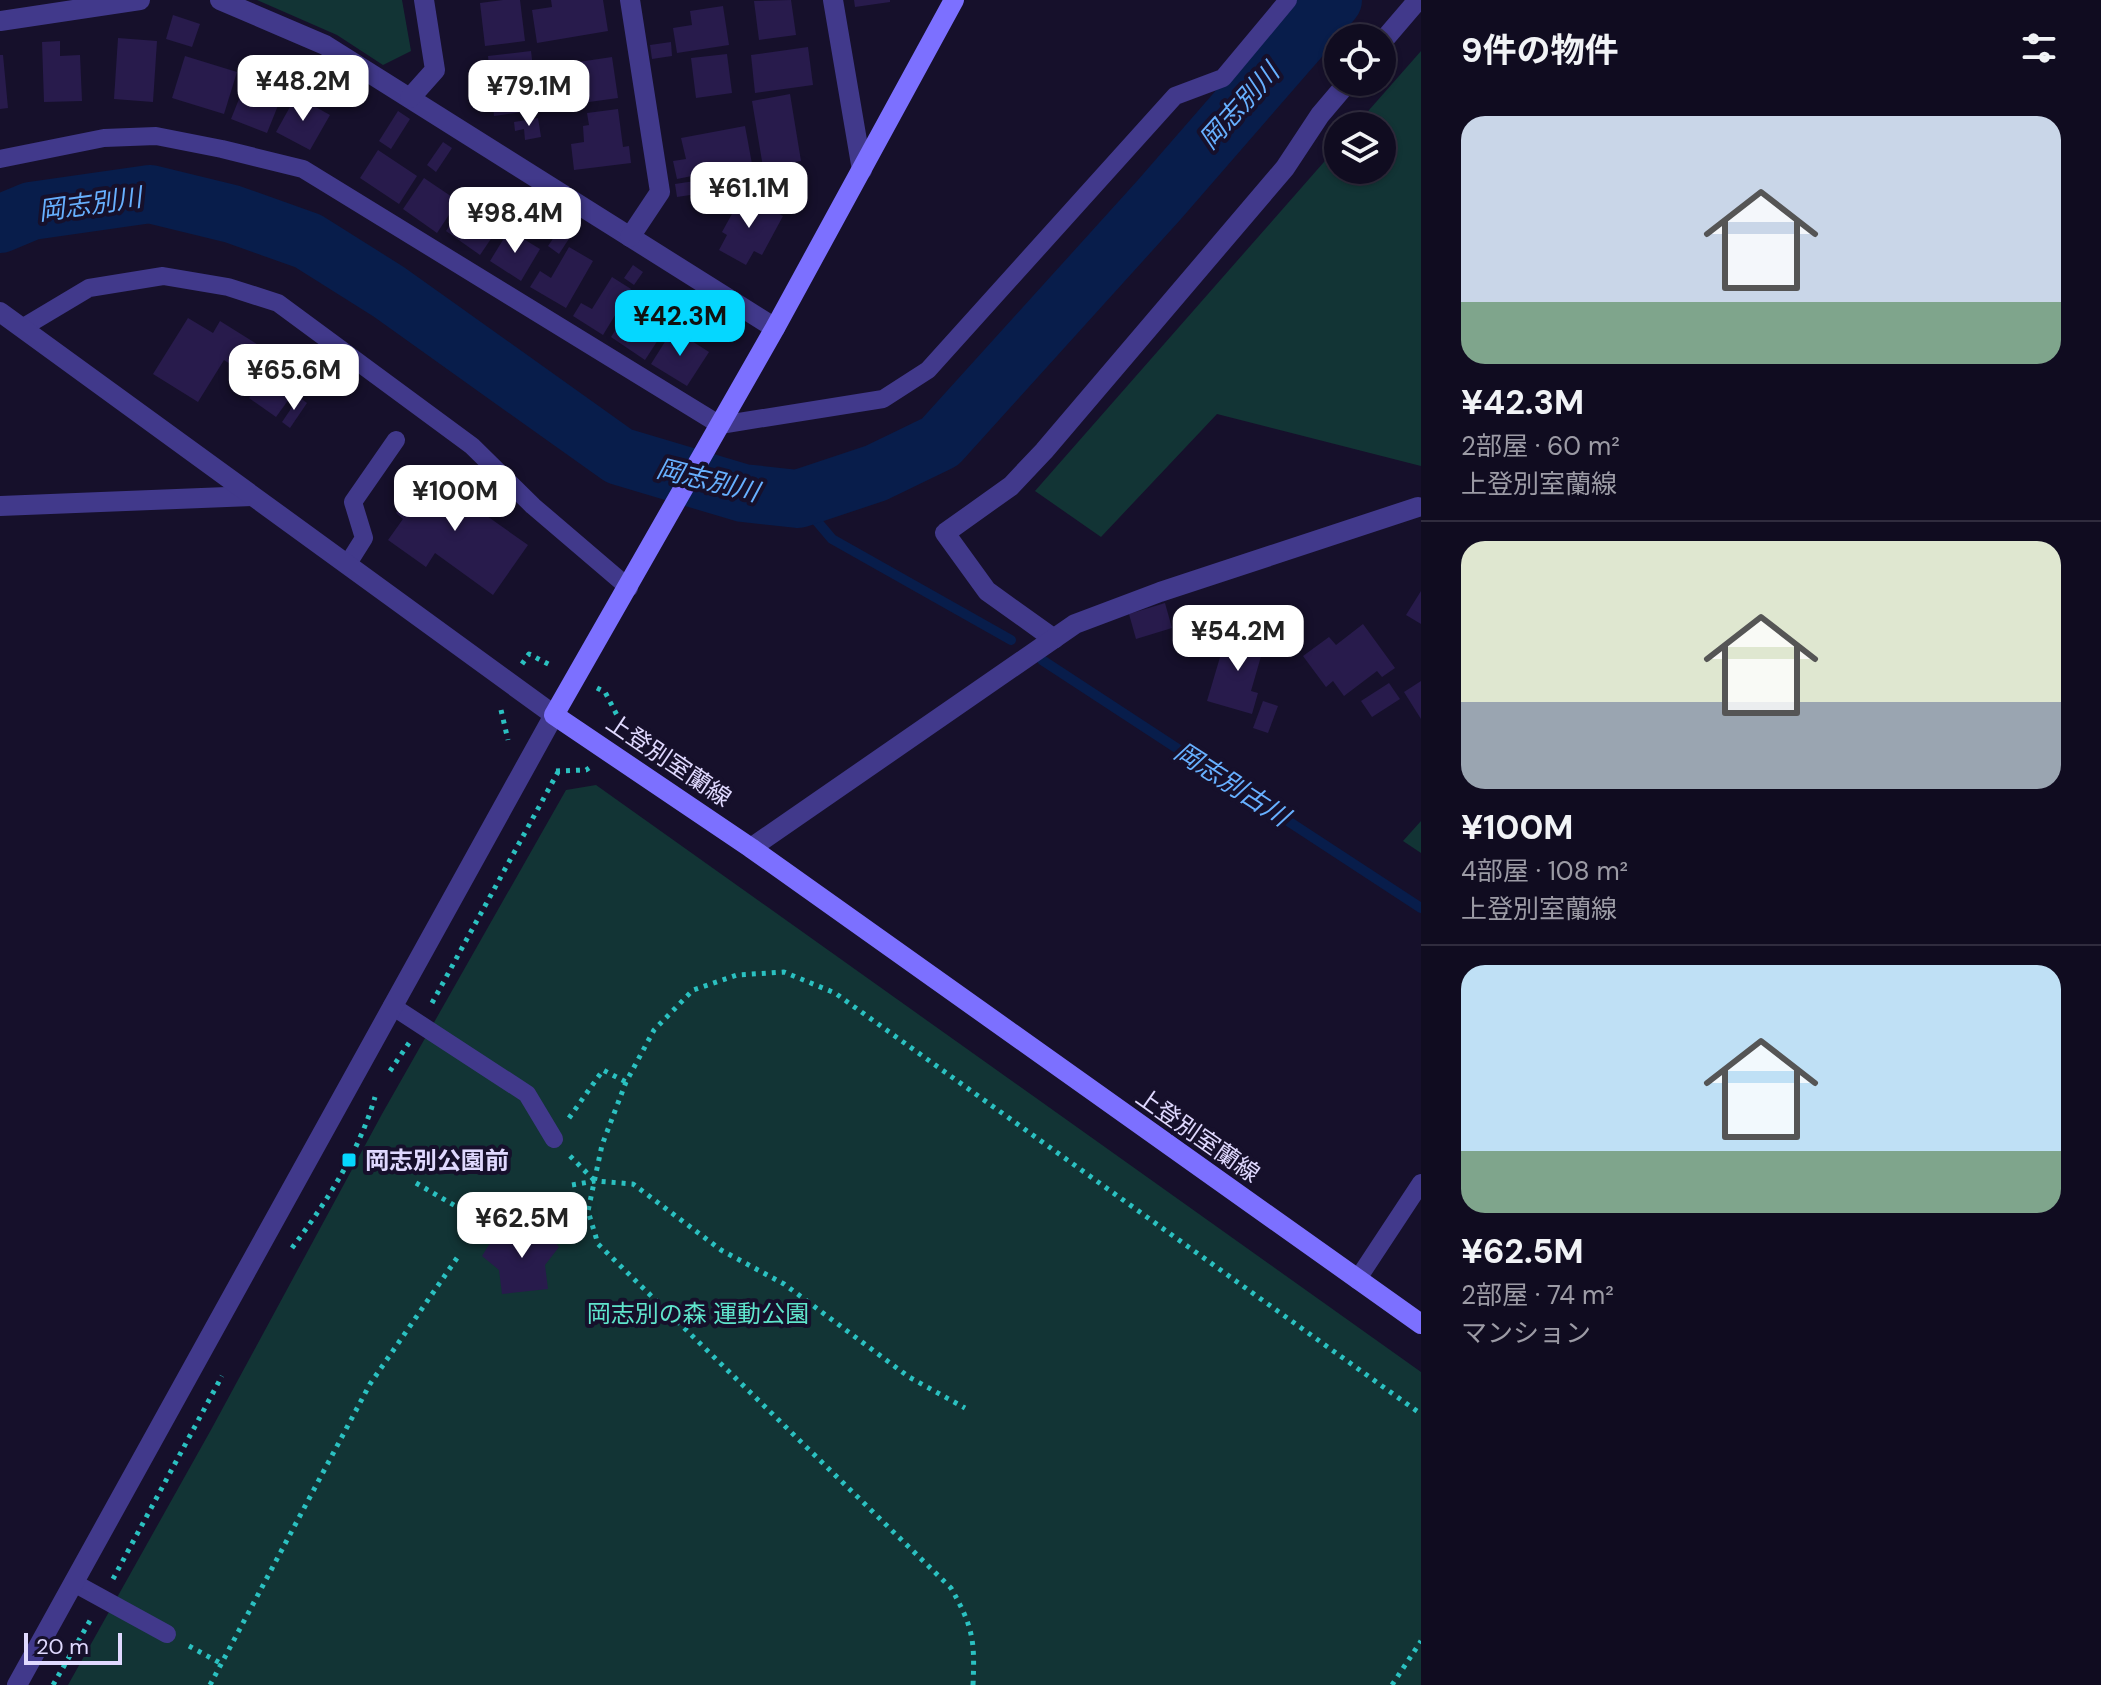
<!DOCTYPE html>
<html lang="ja">
<meta charset="utf-8">
<style>
body{margin:0;font-family:"DM Sans","Noto Sans JP",sans-serif;background:#191529;color:#f1f3f6;height:100vh;display:flex;flex-direction:column;font-size:30px;white-space:nowrap}
*{box-sizing:border-box;margin:0}
p{font-size:26px;color:#9c9ba5}
.icon{flex:none;width:44px;height:44px;fill:none;stroke:currentColor;stroke-width:2;stroke-linecap:round;stroke-linejoin:round}
.map{position:relative;flex:1;overflow:hidden}
.side{display:flex;flex-direction:column;background:#100c20;width:680px}
.side>*{flex:none}
.tools{position:absolute;left:1324px;top:24px;display:grid;gap:16px}
.tools a{display:grid;place-items:center;width:72px;height:72px;border-radius:50%;background:#100c20;box-shadow:0 2px 6px #0004,0 0 0 2px #302c3e;font-size:40px}
.scale{position:absolute;left:24px;bottom:20px;width:98px;box-sizing:border-box;padding-left:8px;border:4px solid #e0d9ff;border-top:0;font-size:22px;line-height:28px;white-space:nowrap;color:#e0d9ff;-webkit-text-stroke:6px #16102b;paint-order:stroke}
.price{position:absolute;translate:-50% -68px;padding:0 18px;border-radius:16px;background:#fff;color:#222;font-size:26px;line-height:52px;filter:drop-shadow(0 2px 4px #0008)}
.price::after{content:'';position:absolute;left:50%;top:48px;width:24px;height:18px;margin-left:-12px;background:inherit;clip-path:polygon(0 0,100% 0,50% 100%)}
.price.current{background:#05d7ff;color:#111}
ul{padding:0;list-style:none}
li{display:grid;align-content:center;gap:16px;height:424px;padding:0 40px}
li+li{border-top:2px solid #302c3e}
li span{display:grid;place-items:center;height:248px;border-radius:24px;color:#555}
li>.icon{margin-inline-start:auto}
span .icon{width:144px;height:144px;fill:#fffc;stroke-width:1}
li b{font-size:34px}
h2{display:flex;justify-content:space-between;align-items:center;height:96px;padding:0 40px;font-size:34px}
main{display:flex;flex:1;min-height:0}
.map>svg:first-child{display:block}
.green{fill:#123435}
.lines{fill:none;stroke-linecap:round;stroke-linejoin:round}
.stream{stroke:#081d4b;stroke-width:10}
.river{stroke:#081d4b;stroke-width:58}
.building{fill:#281b4c}
.path{stroke:#2bc1c1;stroke-width:5;stroke-dasharray:4 6;stroke-linecap:butt}
.service{stroke:#41398b;stroke-width:18}
.minor{stroke:#41398b;stroke-width:20}
.tertiary{stroke:#41398b;stroke-width:20}
.secondary{stroke:#7c70ff;stroke-width:20}
.poi-dot{fill:#05d7ff;stroke:#16102b;stroke-width:3}
.labels{text-anchor:middle;dominant-baseline:central;stroke-width:8;stroke-linejoin:round;paint-order:stroke}
.street-label{font-size:24px;fill:#e0d9ff;stroke:#16102b}
.poi-label{font-size:24px;font-weight:bold;fill:#e0d9ff;stroke:#16102b;text-anchor:start}
.park-label{font-size:24px;fill:#5fe5cc;stroke:#16102b}
.water-label{font-size:26px;font-style:italic;fill:#67b0ff;stroke:#16102b}
</style>
<main>
<div class="map">
<svg width="1421" height="1685" viewBox="0 0 1421 1685">
<rect width="100%" height="100%" fill="#16102b"/>
<g class="green">
<path d="M257 0H402L411 51 383 65 337 35Z"/>
<path d="M1421 51V466L1217 414 1101 537 1035 491 1338 146V170H1382V126H1355Z"/>
<path d="M596 785 1421 1372V1685H68L212 1428 382 1114 566 790Z"/>
<path d="M1421 821V853L1403 841Z"/>
</g>
<g class="lines">
<g class="stream">
<path d="M798 499 832 539 1011 640"/>
<path d="M1042 660 1421 908"/>
</g>
<path class="river" d="M0 224 31 211 150 194 232 214 308 241 389 292 619 456 743 493 798 499 876 473 940 442 1159 200 1333 0"/>
</g>
<g class="building">
<path d="M503 0H520L525 41 485 46 480 3Z"/>
<path d="M551 0H603L608 31 537 43 532 10 552 7Z"/>
<path d="M791 0 796 35 759 40 754 1Z"/>
<path d="M854 0H890V2L855 7Z"/>
<path d="M723 6 729 45 677 53 673 28 692 25 690 11Z"/>
<path d="M173 15 200 24 192 47 166 39Z"/>
<path d="M118 38 157 41 153 102 114 99Z"/>
<path d="M60 41V56L80 55 82 101 44 102 42 42Z"/>
<path d="M671 42 672 56 652 59 650 45Z"/>
<path d="M808 47 813 85 755 93 751 55Z"/>
<path d="M531 51 538 110 494 116 488 56Z"/>
<path d="M727 54 732 93 696 98 691 58Z"/>
<path d="M0 55H3L8 108 0 109Z"/>
<path d="M185 56 237 72 224 114 172 98Z"/>
<path d="M266 57 293 68 267 133 231 119 249 74 258 77Z"/>
<path d="M612 57 618 98 560 106 557 79 573 77 572 63Z"/>
<path d="M302 61 311 64 303 85 294 82Z"/>
<path d="M790 94 801 161 763 167 752 101Z"/>
<path d="M296 96 330 115 310 150 276 132Z"/>
<path d="M618 109 623 147 629 146 631 163 574 170 571 144 584 142 583 126 589 125 587 113Z"/>
<path d="M398 111 410 119 391 149 379 141Z"/>
<path d="M538 118 541 137 525 140 524 129 515 131 514 122Z"/>
<path d="M745 126 752 164 677 179 673 161 686 159 681 138Z"/>
<path d="M443 142 452 148 436 172 427 165Z"/>
<path d="M378 150 417 176 399 204 360 178Z"/>
<path d="M424 178 458 201 437 233 403 209Z"/>
<path d="M708 179 710 192 677 197 675 184Z"/>
<path d="M511 189 522 197 508 217 497 210Z"/>
<path d="M743 194 783 216 762 255 754 251 746 265 719 250 727 235 722 232Z"/>
<path d="M467 201 501 224 480 255 446 231Z"/>
<path d="M563 224 574 231 559 254 548 246Z"/>
<path d="M509 230 540 249 521 281 490 261Z"/>
<path d="M569 247 593 261 566 308 530 287 540 271 551 278Z"/>
<path d="M633 265 643 272 634 285 624 278Z"/>
<path d="M612 277 631 289 603 335 573 316 581 303 592 309Z"/>
<path d="M688 298 699 304 688 323 677 317Z"/>
<path d="M634 301 669 323 645 360 611 337Z"/>
<path d="M188 318 213 333 220 321 260 346 244 373 224 360 198 402 153 374Z"/>
<path d="M673 329 709 352 687 386 651 364Z"/>
<path d="M265 376 292 395 276 417 249 398Z"/>
<path d="M299 397 307 403 290 428 282 422Z"/>
<path d="M440 468 467 487 460 497 528 545 493 595 435 553 426 567 388 540 403 519 396 513 422 477 429 482Z"/>
<path d="M1421 591V624L1406 615Z"/>
<path d="M1165 603 1172 628 1136 639 1129 614Z"/>
<path d="M1363 624 1395 668 1382 677 1377 671 1344 696 1333 681 1326 687 1303 656 1329 637 1336 645Z"/>
<path d="M1238 631 1266 639 1251 691 1258 693 1252 714 1207 701 1226 637 1235 640Z"/>
<path d="M1421 681V719L1404 692Z"/>
<path d="M1389 683 1400 699 1372 717 1361 701Z"/>
<path d="M1263 701 1278 706 1268 733 1253 728Z"/>
<path d="M544 1230 559 1247 545 1265 548 1289 502 1294 499 1270 482 1256 495 1235Z"/>
</g>
<g class="lines">
<g class="path">
<path d="M522 664 529 654 552 666"/>
<path d="M597 688 605 692 621 723 618 727"/>
<path d="M501 710 508 740"/>
<path d="M556 771 586 770 589 768"/>
<path d="M432 1003 558 772"/>
<path d="M390 1071 409 1043"/>
<path d="M569 1118 603 1070 626 1082"/>
<path d="M570 1156 594 1180"/>
<path d="M416 1183 459 1208"/>
<path d="M572 1185 595 1181 633 1184 721 1250 784 1284 909 1377 965 1408"/>
<path d="M292 1248C326 1203 359 1152 375 1097"/>
<path d="M113 1579 222 1376"/>
<path d="M189 1646 222 1664"/>
<path d="M53 1685 91 1619"/>
<path d="M210 1685 370 1384 457 1258"/>
<path d="M973 1685C975 1640 973 1627 951 1588L598 1244 588 1211 602 1145 626 1082 654 1030 693 990 737 975 784 972 835 993 1421 1414"/>
<path d="M1392 1685 1421 1641"/>
</g>
<g class="service">
<path d="M0 159 104 138 156 136 222 149 303 169 720 425 883 399 928 370 1175 96 1223 78 1288 0"/>
<path d="M22 328 89 288 163 276 228 287 278 303 472 446 533 506 629 588"/>
<path d="M347 565 364 538 353 502 396 440"/>
<path d="M392 1006 527 1094 554 1139"/>
<path d="M1357 1280 1421 1183"/>
<path d="M74 1583 167 1634"/>
</g>
<g class="minor">
<path d="M220 0 325 45 775 328"/>
<path d="M630 0 660 192 630 237"/>
<path d="M833 0 862 170"/>
<path d="M0 21 140 0"/>
<path d="M1382 42 1418 0"/>
<path d="M410 98 435 70 424 0"/>
<path d="M0 506 252 496"/>
<path d="M1054 639 987 591 945 533 1011 486 1044 451 1285 168 1320 115 1348 82"/>
<path d="M751 848 1075 624 1160 592 1418 507"/>
</g>
<path class="tertiary" d="M0 312 554 715 17 1685"/>
<path class="secondary" d="M954 0 775 328 554 715 751 848 1421 1324"/>
</g>
<rect class="poi-dot" x="341" y="1152" width="16" height="16" rx="4"/>
<g class="labels">
<g class="street-label">
<text transform="translate(669 760) rotate(34)">上登別室蘭線</text>
<text transform="translate(1198 1135) rotate(35)">上登別室蘭線</text>
</g>
<g class="poi-label">
<text x="365" y="1160">岡志別公園前</text>
</g>
<g class="park-label">
<text x="698" y="1313">岡志別の森 運動公園</text>
</g>
<g class="water-label">
<text transform="translate(1239 106) rotate(-48)">岡志別川</text>
<text transform="translate(90 204) rotate(-8)">岡志別川</text>
<text transform="translate(708 480) rotate(14)">岡志別川</text>
<text transform="translate(1232 784) rotate(33)">岡志別古川</text>
</g>
</g>
</svg>
<div class="tools">
<a><svg class="icon" aria-label="locate" viewBox="0 0 24 24"><circle cx="12" cy="12" r="6"/><path d="M12 2v4M12 18v4M2 12h4M18 12h4"/></svg></a>
<a><svg class="icon" aria-label="layers" viewBox="0 0 24 24"><path d="M12 4l9 5-9 5-9-5zM3 14l9 5 9-5"/></svg></a>
</div>
<div class="scale">20 m</div>
<b class="price" style="left:303px;top:123px">¥48.2M</b>
<b class="price" style="left:529px;top:128px">¥79.1M</b>
<b class="price" style="left:749px;top:230px">¥61.1M</b>
<b class="price" style="left:515px;top:255px">¥98.4M</b>
<b class="price current" style="left:680px;top:358px">¥42.3M</b>
<b class="price" style="left:294px;top:412px">¥65.6M</b>
<b class="price" style="left:455px;top:533px">¥100M</b>
<b class="price" style="left:1238px;top:673px">¥54.2M</b>
<b class="price" style="left:522px;top:1260px">¥62.5M</b>
</div>
<section class="side">
<h2>9件の物件<svg class="icon" aria-label="filters" viewBox="0 0 24 24"><path d="M4 7h16M4 17h16"/><circle cx="9" cy="7" r="2"/><circle cx="15" cy="17" r="2"/></svg></h2>
<ul>
<li><span style="background:linear-gradient(#c9d6e8 75%,#7fa58c 0)"><svg class="icon" aria-label="home" viewBox="0 0 24 24"><path d="M3 11l9-7 9 7M6 9v11h12V9"/></svg></span><div><b>¥42.3M</b><p>2部屋 · 60 m²</p><p>上登別室蘭線</p></div></li>
<li><span style="background:linear-gradient(#dfe7d0 65%,#9aa5b1 0)"><svg class="icon" aria-label="home" viewBox="0 0 24 24"><path d="M3 11l9-7 9 7M6 9v11h12V9"/></svg></span><div><b>¥100M</b><p>4部屋 · 108 m²</p><p>上登別室蘭線</p></div></li>
<li><span style="background:linear-gradient(#bfe0f5 75%,#7fa58c 0)"><svg class="icon" aria-label="home" viewBox="0 0 24 24"><path d="M3 11l9-7 9 7M6 9v11h12V9"/></svg></span><div><b>¥62.5M</b><p>2部屋 · 74 m²</p><p>マンション</p></div></li>
</ul>
</section>
</main>
